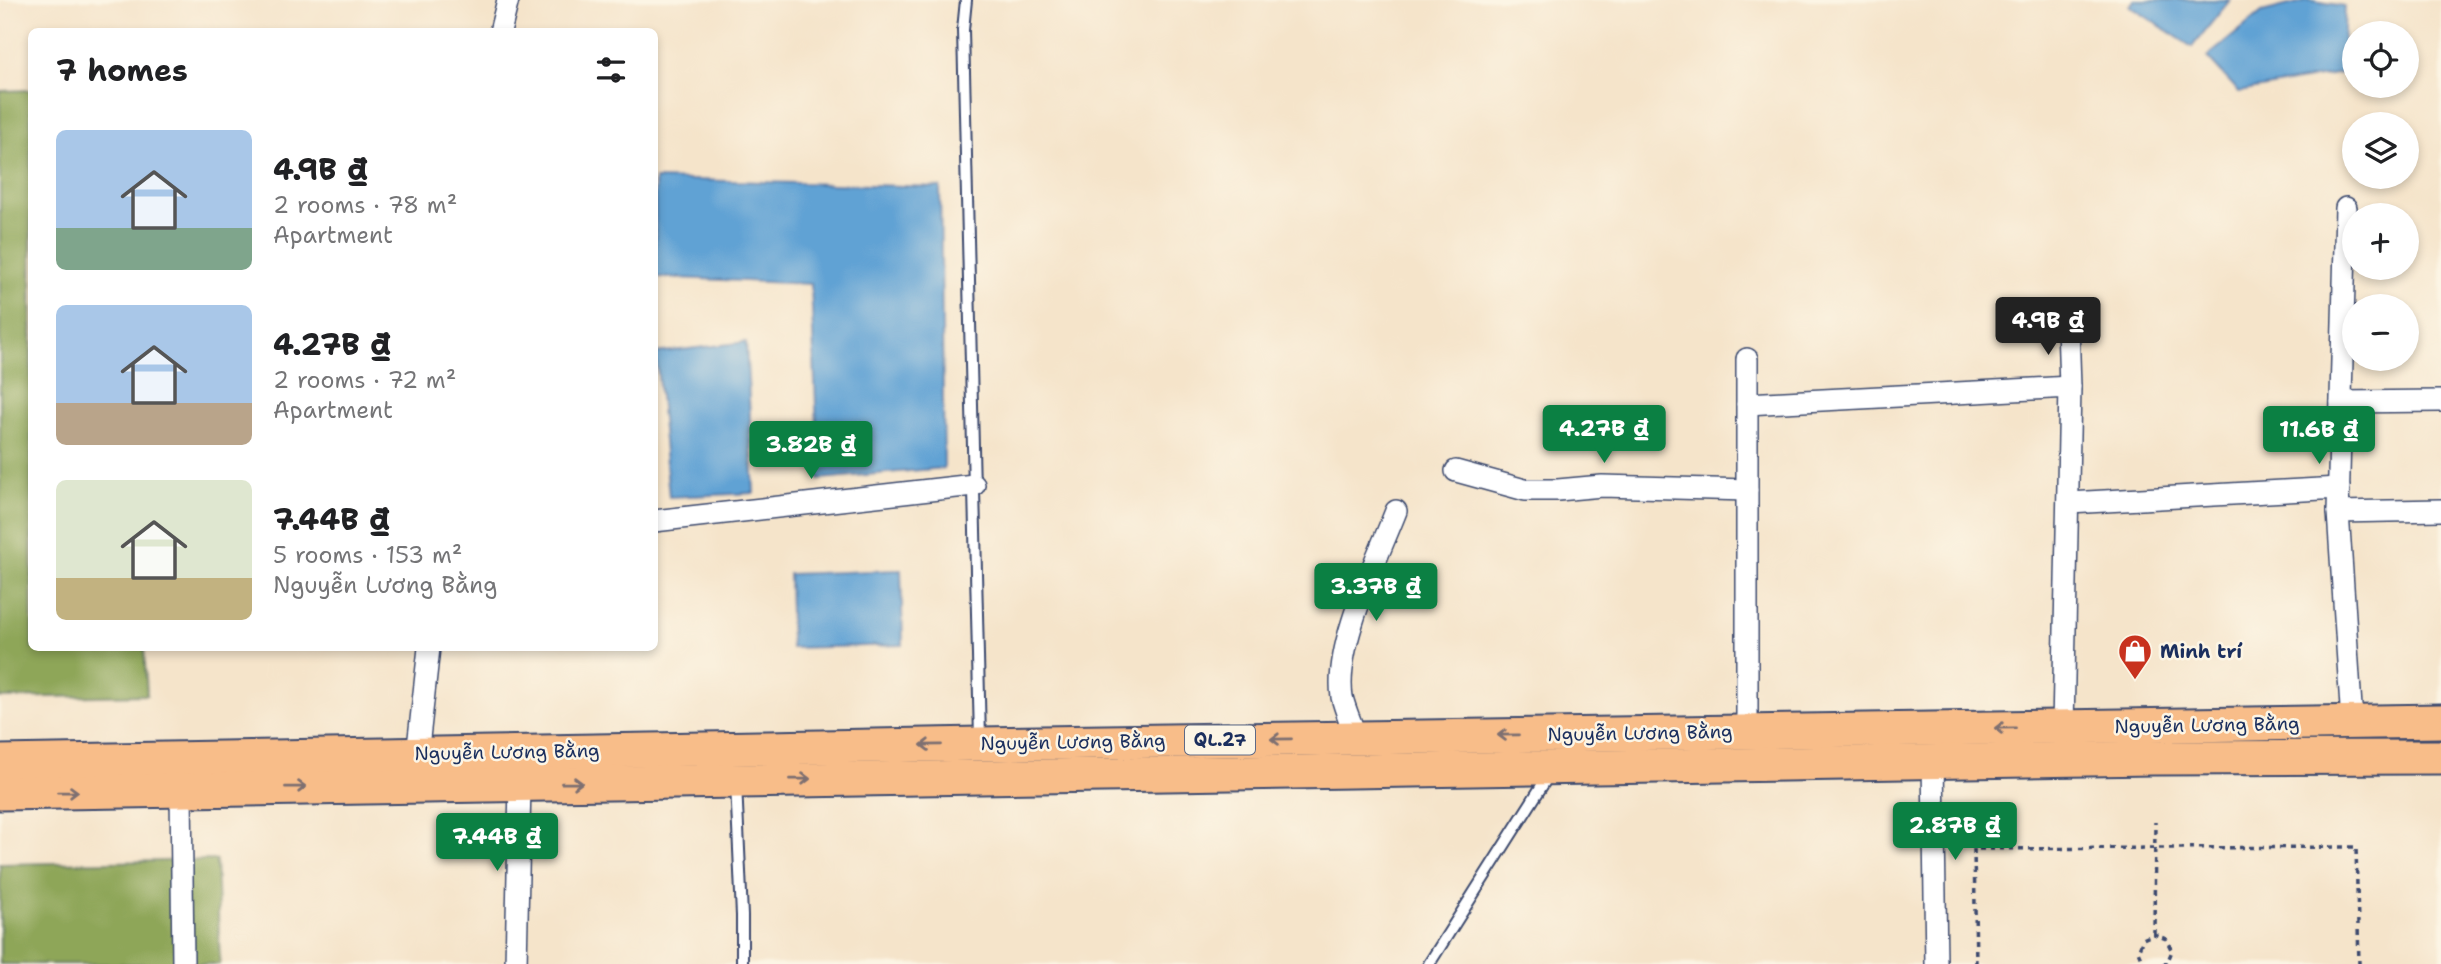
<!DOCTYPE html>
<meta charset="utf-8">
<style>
body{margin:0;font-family:"Shantell Sans",sans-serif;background:#f2f2f2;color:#202124;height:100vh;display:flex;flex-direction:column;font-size:26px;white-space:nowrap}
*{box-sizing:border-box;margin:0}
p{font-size:23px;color:#757577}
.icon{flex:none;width:38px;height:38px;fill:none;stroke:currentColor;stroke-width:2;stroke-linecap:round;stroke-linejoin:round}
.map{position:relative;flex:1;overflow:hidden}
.details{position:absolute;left:28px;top:28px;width:630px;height:623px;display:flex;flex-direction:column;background:#fff;border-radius:10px;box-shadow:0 4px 10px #0003}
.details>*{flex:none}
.buttons{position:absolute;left:2342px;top:21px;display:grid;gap:14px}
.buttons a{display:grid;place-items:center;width:77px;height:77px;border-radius:50%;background:#fff;box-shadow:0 4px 10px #0003;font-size:35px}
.price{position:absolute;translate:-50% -60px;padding:0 16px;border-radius:7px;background:#0b8043;color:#fff;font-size:23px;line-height:46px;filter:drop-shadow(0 2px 4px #0008)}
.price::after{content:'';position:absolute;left:50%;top:42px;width:21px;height:16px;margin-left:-10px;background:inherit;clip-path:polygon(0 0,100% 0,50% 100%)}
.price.active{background:#222;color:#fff}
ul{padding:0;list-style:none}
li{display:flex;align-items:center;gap:21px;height:175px;padding:0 28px}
li span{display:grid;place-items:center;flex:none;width:196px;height:140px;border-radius:10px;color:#555}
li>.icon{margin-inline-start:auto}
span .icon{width:84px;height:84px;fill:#fffc;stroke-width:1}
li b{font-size:30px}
h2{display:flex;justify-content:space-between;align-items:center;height:84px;padding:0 28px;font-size:30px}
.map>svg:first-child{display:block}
.forest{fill:#8ea658;stroke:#546a5b;stroke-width:2}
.water{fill:#60a2d4;stroke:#3e6899;stroke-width:2}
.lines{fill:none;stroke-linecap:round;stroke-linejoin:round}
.lane-casing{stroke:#3c4a6e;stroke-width:14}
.street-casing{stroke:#3c4a6e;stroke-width:24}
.primary-casing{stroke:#3c4a6e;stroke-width:37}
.path{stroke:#3c4a6e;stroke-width:3.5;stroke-dasharray:5 5;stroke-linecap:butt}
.lane{stroke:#fff;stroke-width:10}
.street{stroke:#fff;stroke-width:21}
.primary{stroke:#f8bd89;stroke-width:33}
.oneway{stroke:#7e6f71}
.labels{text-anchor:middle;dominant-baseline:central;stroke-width:5;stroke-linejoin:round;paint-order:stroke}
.shield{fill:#fcf5e5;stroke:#5e6a86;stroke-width:2}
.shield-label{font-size:18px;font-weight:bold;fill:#1b2f5e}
.poi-label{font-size:19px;font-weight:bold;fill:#1b2f5e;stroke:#fcf5e5;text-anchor:start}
.street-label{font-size:19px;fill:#1b2f5e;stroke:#fcf5e5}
</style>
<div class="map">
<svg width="2441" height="964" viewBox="0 0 2441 964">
<rect width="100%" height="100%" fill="#fcf5e5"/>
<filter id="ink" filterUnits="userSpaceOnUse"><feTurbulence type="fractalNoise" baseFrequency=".0143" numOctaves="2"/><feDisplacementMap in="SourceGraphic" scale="14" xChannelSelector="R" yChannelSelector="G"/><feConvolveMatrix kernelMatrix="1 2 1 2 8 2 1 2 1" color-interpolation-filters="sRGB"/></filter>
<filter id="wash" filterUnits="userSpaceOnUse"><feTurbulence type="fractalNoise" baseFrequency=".00686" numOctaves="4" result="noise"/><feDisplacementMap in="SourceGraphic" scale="28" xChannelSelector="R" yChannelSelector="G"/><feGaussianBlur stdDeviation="1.57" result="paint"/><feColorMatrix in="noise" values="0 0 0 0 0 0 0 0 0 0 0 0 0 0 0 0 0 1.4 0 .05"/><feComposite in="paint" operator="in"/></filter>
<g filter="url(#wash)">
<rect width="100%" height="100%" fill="#f5e4ca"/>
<g class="forest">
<path d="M31 90 32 648H144L147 695 0 698V91Z"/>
<path d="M216 860 220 964H0V864Z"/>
</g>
<g class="water">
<path d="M2134 0H2230L2192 47 2130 6Z"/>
<path d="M2308 0 2345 6 2342 73 2239 92 2207 57 2262 12Z"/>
<path d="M655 179 940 187 944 468 819 479 811 284 656 277Z"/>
<path d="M746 342 754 493 669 497 656 353Z"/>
<path d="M901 570 903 645 791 648 789 574Z"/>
</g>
</g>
<g filter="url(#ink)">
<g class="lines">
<g class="lane-casing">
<g id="lane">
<path d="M966 0 963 30 980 739"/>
<path d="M736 783 742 916V964"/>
<path d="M1429 964 1550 773"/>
</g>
</g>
<g class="street-casing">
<g id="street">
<path d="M500 32 508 0"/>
<path d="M2346 208 2338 512 2352 722"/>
<path d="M2068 326 2070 387"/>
<path d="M1747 359V732"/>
<path d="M2341 402 2441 401"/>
<path d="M1747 404 2070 387 2063 727"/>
<path d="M1456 471 1525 490H1558L1602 486 1747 490"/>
<path d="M2069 503 2339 488"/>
<path d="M2338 512 2441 510"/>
<path d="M654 521 974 485"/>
<path d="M1356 738C1352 725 1345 710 1342 697 1334 645 1377 560 1396 511"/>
<path d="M1933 761 1936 964"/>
<path d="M416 765 429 648"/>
<path d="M181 790 183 964"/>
<path d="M516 964 520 784"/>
</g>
</g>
<g class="primary-casing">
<g id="primary">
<path d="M0 762 980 744 2441 721"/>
<path d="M0 793 2153 758 2441 757"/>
</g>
</g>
<g class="path">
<path d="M2154 934 2155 822"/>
<path d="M1976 964 1974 849 2356 847 2359 964"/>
<path d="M2146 964 2143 963 2138 951 2143 939 2154 934 2166 939 2172 951 2167 963 2163 964"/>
</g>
<use href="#lane" class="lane"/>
<use href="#street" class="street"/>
<use href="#primary" class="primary"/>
</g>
<defs><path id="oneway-shaft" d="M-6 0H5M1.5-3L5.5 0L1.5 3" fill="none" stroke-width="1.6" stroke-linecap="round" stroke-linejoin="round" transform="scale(1.75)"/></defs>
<g class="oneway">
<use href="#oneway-shaft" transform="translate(2005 728) rotate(179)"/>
<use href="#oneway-shaft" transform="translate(1508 735) rotate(179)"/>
<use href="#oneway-shaft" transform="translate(1281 739) rotate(179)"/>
<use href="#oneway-shaft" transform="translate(931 745) rotate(179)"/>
<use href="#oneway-shaft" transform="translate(800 779) rotate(-1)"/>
<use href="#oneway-shaft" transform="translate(572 783) rotate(-1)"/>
<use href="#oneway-shaft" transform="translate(296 787) rotate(-1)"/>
<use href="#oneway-shaft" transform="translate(68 792) rotate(-1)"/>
</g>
</g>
<defs>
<g id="shop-pin" transform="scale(1.75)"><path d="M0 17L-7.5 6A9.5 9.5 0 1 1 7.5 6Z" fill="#c8321e" stroke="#fcf5e5"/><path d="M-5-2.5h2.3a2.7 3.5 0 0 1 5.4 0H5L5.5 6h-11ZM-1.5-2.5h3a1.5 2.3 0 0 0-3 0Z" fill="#fff"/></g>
</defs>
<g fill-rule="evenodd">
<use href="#shop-pin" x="2135" y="651"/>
</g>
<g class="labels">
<rect class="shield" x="1185" y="725.5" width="70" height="29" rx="5"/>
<g class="shield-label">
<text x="1220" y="740">QL.27</text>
</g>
<g class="poi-label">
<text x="2160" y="651">Minh trí</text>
</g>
<g class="street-label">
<text transform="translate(2207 725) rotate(-1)">Nguyễn Lương Bằng</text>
<text transform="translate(1640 733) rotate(-1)">Nguyễn Lương Bằng</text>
<text transform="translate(1073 742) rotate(-1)">Nguyễn Lương Bằng</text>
<text transform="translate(507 752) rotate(-1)">Nguyễn Lương Bằng</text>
</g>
</g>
</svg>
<div class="buttons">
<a><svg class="icon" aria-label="locate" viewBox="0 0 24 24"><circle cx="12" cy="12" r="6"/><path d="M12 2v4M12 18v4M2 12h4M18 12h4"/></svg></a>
<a><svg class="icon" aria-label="layers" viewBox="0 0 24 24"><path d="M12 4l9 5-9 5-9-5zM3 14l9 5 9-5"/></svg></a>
<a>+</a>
<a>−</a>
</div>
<b class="price active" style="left:2048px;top:357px">4.9B ₫</b>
<b class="price" style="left:1604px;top:465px">4.27B ₫</b>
<b class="price" style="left:2319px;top:466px">11.6B ₫</b>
<b class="price" style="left:811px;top:481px">3.82B ₫</b>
<b class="price" style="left:1376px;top:623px">3.37B ₫</b>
<b class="price" style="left:1955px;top:862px">2.87B ₫</b>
<b class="price" style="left:497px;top:873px">7.44B ₫</b>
<section class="details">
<h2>7 homes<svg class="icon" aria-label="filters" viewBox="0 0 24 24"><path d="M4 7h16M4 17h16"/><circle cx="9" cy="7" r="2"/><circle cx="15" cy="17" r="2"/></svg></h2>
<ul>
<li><span style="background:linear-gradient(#a9c7e8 70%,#7fa58c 0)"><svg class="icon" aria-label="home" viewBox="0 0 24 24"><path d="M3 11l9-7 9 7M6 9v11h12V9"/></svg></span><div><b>4.9B ₫</b><p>2 rooms · 78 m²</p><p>Apartment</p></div></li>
<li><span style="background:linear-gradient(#a9c7e8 70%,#b9a48a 0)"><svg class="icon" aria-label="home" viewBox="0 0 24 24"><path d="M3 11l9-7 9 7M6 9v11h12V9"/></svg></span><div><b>4.27B ₫</b><p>2 rooms · 72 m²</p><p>Apartment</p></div></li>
<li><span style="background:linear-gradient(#dfe7d0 70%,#c2b280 0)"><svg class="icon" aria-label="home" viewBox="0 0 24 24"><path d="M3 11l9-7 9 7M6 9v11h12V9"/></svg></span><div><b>7.44B ₫</b><p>5 rooms · 153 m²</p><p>Nguyễn Lương Bằng</p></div></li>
</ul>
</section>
</div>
